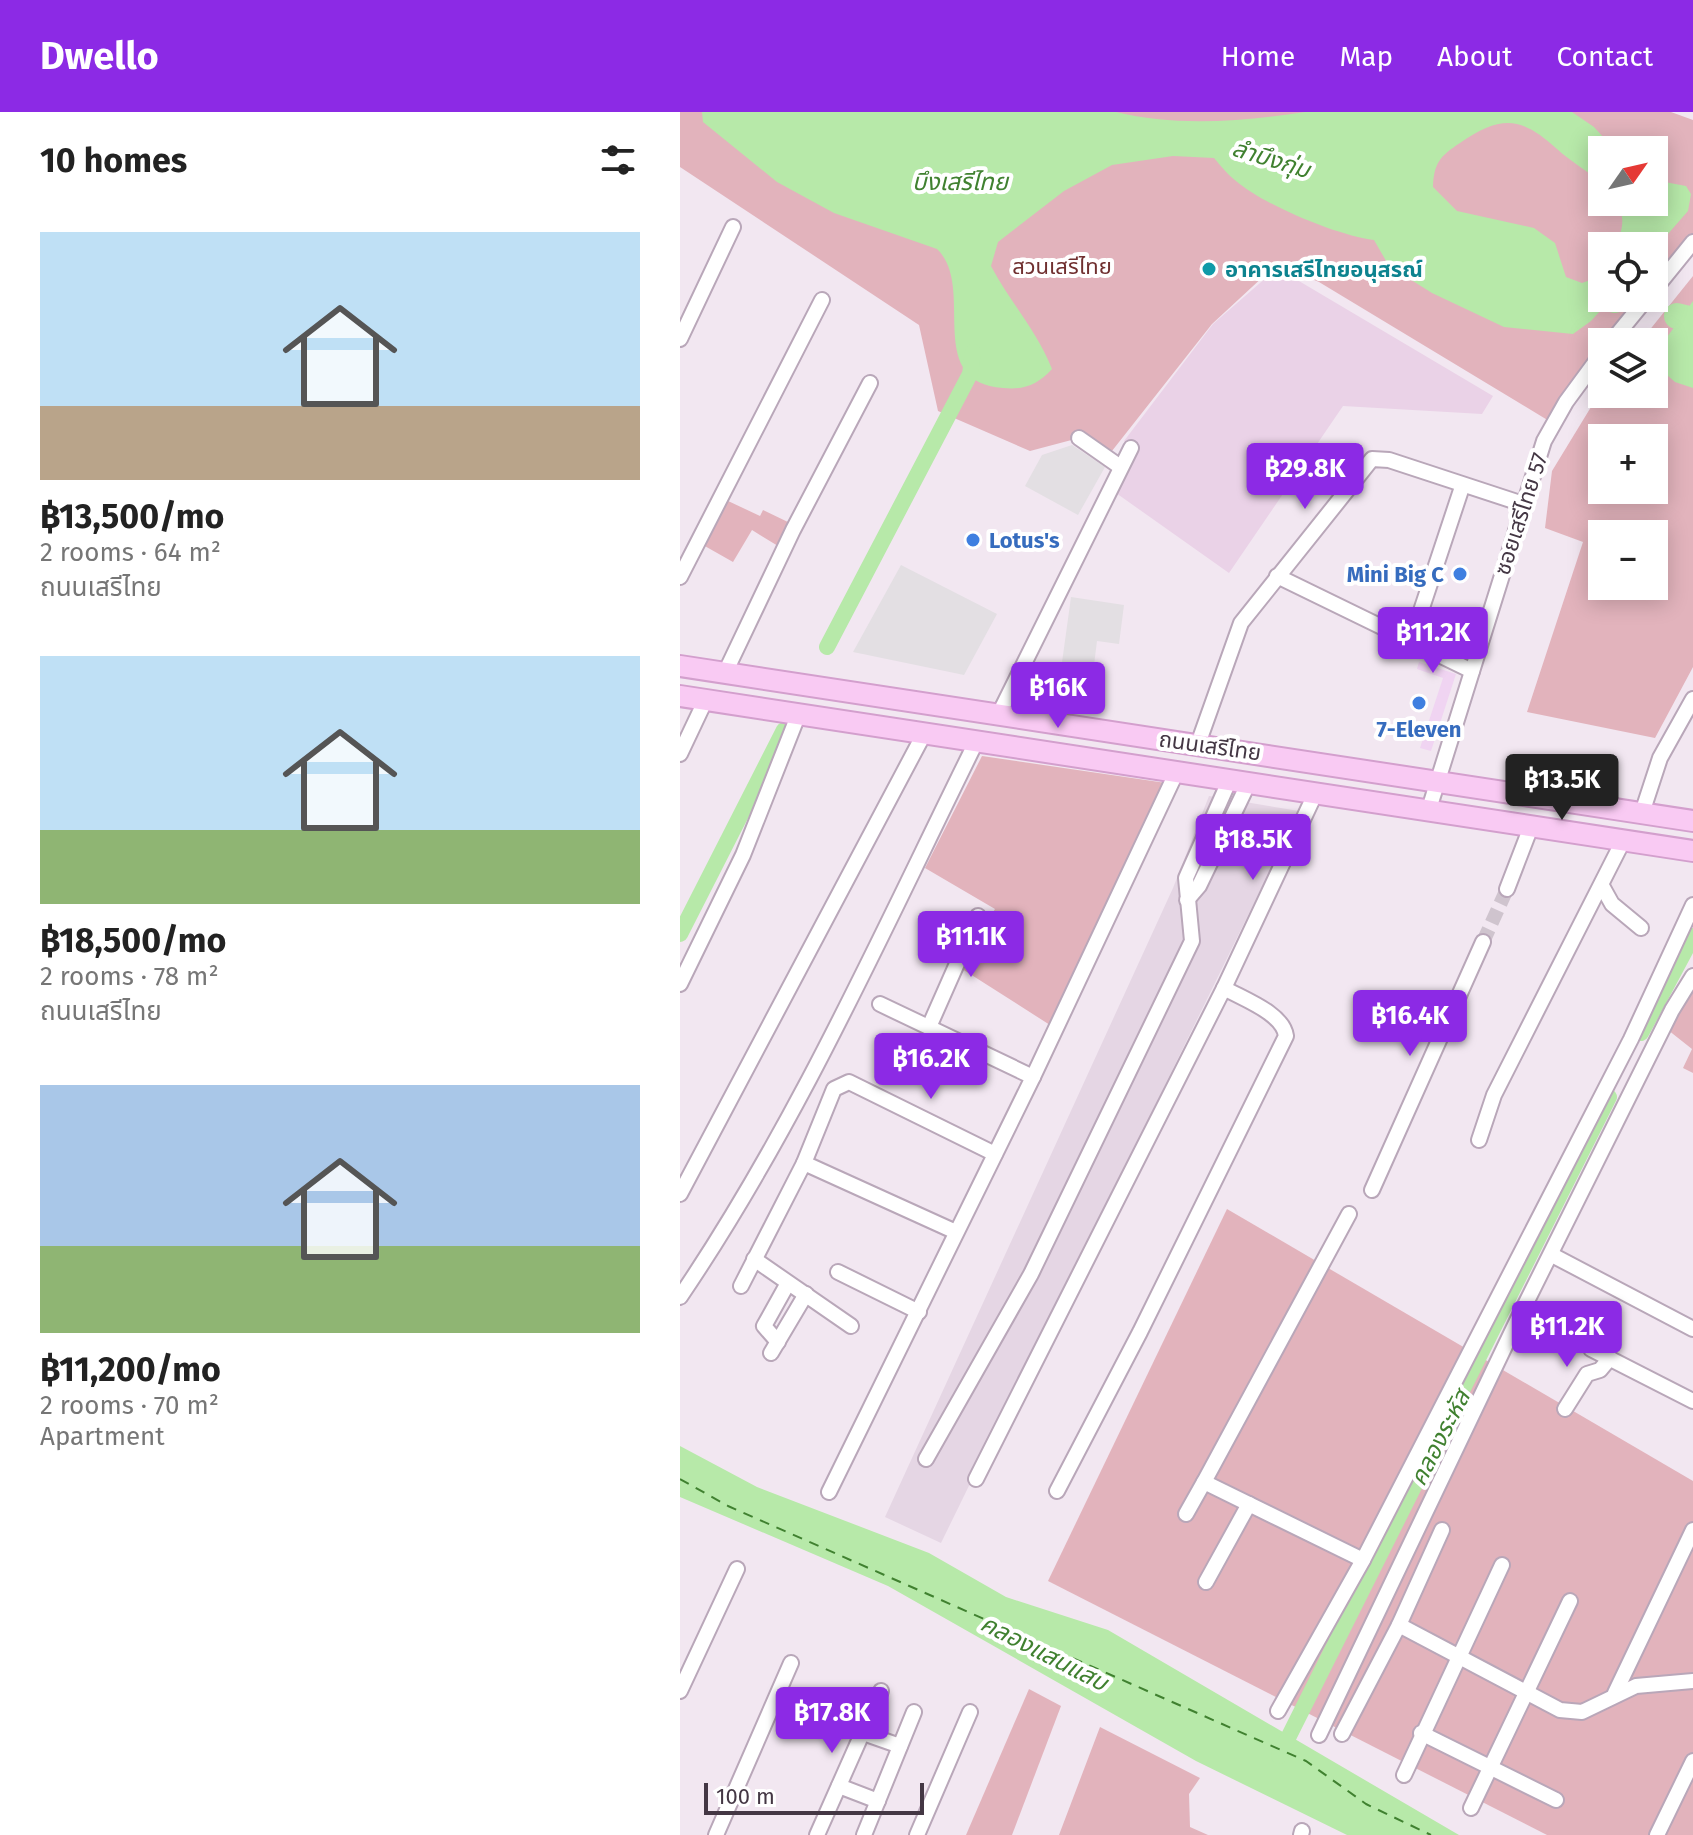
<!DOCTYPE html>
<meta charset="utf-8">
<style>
body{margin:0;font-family:"Fira Sans","Noto Sans Thai",sans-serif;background:#f2f2f2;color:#222;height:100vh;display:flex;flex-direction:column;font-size:30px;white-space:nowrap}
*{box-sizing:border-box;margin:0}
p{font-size:26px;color:#767676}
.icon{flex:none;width:44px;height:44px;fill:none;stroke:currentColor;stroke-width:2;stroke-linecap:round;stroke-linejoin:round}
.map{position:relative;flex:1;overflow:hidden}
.side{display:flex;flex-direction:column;background:#fff;width:680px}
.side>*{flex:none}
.needle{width:52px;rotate:56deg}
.controls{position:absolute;left:908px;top:24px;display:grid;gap:16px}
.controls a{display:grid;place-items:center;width:80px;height:80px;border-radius:0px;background:#fff;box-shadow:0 4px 20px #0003;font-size:40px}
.scale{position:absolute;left:24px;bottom:20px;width:220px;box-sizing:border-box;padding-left:8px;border:4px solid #443744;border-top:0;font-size:22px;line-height:28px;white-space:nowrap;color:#443744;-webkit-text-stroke:6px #fff;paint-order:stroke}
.price{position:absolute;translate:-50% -68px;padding:0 18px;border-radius:8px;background:#8c2ae5;color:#fff;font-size:26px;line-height:52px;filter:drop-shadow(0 2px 4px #0008)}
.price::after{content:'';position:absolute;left:50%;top:48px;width:24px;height:18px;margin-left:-12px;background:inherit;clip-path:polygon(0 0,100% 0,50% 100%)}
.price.on{background:#222;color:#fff}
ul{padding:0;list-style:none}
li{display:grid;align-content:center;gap:16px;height:424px;padding:0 40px}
li span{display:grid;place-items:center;height:248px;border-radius:0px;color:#555}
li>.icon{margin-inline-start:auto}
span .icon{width:144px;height:144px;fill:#fffc;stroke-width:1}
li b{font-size:34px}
h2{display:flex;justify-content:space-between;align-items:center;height:96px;padding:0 40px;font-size:34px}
header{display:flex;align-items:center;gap:48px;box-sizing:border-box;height:112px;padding:0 40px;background:#8c2ae5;color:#fff}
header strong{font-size:38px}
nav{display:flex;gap:44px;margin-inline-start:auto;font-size:28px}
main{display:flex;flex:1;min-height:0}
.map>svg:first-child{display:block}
.residential{fill:#e5d6e4}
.commercial{fill:#f0d4f2}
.education{fill:#ead2e7}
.green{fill:#e2b3bc;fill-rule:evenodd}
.parking{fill:#e3dfe3}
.water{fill:#b7e9a9}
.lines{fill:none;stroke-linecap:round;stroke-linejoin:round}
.canal{stroke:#b7e9a9;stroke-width:16}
.river{stroke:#b7e9a9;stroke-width:26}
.ferry{stroke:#408130;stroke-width:2;stroke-dasharray:10 8;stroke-linecap:butt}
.street-tunnel{stroke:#cfc4ce;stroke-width:14;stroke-dasharray:14 7;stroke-linecap:butt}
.street-casing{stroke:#b9a7b9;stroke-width:18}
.secondary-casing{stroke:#d39fcd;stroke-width:24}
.street{stroke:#fff;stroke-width:14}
.secondary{stroke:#f9caf3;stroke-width:20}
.culture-dot{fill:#0f9aa8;stroke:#fff;stroke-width:3}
.shop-dot{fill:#3f7fe0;stroke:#fff;stroke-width:3}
.labels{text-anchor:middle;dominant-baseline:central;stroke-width:8;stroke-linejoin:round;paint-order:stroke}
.park-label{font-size:22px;fill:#703030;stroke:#fff}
.culture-label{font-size:22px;font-weight:bold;fill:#0d838f;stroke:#fff;text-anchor:start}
.street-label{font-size:22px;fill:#443744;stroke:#fff}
.shop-label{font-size:22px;font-weight:bold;fill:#366cbe;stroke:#fff;text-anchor:start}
.water-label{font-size:24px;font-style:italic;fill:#408130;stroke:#fff}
</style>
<header>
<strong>Dwello</strong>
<nav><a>Home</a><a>Map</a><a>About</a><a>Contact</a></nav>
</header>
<main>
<section class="side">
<h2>10 homes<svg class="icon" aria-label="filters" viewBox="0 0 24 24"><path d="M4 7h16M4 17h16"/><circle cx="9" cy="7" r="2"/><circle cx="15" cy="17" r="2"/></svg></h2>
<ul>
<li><span style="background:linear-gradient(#bfe0f5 70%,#b9a48a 0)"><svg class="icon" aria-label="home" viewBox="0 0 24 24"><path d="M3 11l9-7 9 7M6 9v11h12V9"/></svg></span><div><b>฿13,500/mo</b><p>2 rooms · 64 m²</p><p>ถนนเสรีไทย</p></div></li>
<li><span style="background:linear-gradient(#bfe0f5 70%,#8fb573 0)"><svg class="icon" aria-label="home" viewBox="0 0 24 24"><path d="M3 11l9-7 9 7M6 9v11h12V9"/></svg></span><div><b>฿18,500/mo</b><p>2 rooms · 78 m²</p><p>ถนนเสรีไทย</p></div></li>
<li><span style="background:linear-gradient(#a9c7e8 65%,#8fb573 0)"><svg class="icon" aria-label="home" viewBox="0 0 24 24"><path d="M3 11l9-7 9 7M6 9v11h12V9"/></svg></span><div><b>฿11,200/mo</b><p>2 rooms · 70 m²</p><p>Apartment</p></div></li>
</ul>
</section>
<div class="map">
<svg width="1013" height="1723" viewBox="0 0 1013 1723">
<rect width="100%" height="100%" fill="#f2e7f1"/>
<path class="residential" d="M529 684 619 699 261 1431 205 1405 493 776Z"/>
<path class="commercial" d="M739 550 776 562 751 639 740 636 763 566 737 557Z"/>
<path class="education" d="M597 156 813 284 802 302 663 294 549 461 436 381 457 343 444 329 533 212Z"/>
<g class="green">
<path d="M0 0H991L1013 8V138L940 230H922V252L874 312 639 170 597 152 532 212 428 344 399 326 350 339 258 299 239 213 0 55ZM922 38H974V90H922ZM922 134H974V186H922Z"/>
<path d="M1013 164V555L975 626 847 600 903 430 865 416 872 359 922 277V282H974V230H960ZM922 326H974V378H922ZM922 422H974V474H922Z"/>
<path d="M46 388 80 404 83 398 110 411 98 434 72 418 53 450 23 433Z"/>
<path d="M302 644 486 671 370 913 279 855 315 797 245 756Z"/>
<path d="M1013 869V961L1003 956 1012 937 988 918Z"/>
<path d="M547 1097 1013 1369V1723H867L368 1469Z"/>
<path d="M349 1577 381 1594 332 1723H286Z"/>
<path d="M420 1615 520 1666 509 1682 510 1715 528 1723H379Z"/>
</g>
<g class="parking">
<path d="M392 333 425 355 398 403 345 374 362 343Z"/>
<path d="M221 453 317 502 284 563 173 540Z"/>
<path d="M391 485 444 493 439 532 417 529 412 569 380 565Z"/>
</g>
<g class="water">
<path d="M22 0H436C497 15 564 9 625 0H892L914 15 935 38H922V71C908 59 891 50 877 37 841 4 821 3 780 31 760 44 754 51 753 75L777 99 854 116 875 131 886 165 902 171 913 167 922 154V186H932L911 209 893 222 824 215 752 181 709 154 694 128C658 124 584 93 556 69 548 63 541 54 534 46L493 44 432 53 384 79 318 130 311 154C330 190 357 219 372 257 357 273 345 278 323 276 242 270 297 175 257 137L154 101 97 70 23 10Z"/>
<path d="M974 68 1006 74 1011 82 1008 99 974 138V134H935C943 119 946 104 936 90H974Z"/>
<path d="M1013 189V276L995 270 979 256 977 239Z"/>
<path d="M0 1334 77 1375 249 1441 326 1485 428 1518 779 1723H667L516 1649 208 1474 0 1385Z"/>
</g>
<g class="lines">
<g class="canal">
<path d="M147 535 290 262 293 240"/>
<path d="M0 822 104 618"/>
<path d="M961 921 1013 824"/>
<path d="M599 1644 929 985"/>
</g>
<g class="river">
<path d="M928 186 935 188"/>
<path d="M997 204 1013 208"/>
</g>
<path class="ferry" d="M0 1367 48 1394 626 1649 686 1692 751 1723"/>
<path class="street-tunnel" d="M803 830 827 777"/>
<g class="street-casing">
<g id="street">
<path d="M974 178 1013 130"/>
<path d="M0 227 53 115"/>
<path d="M931 230 967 186"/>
<path d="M399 326 439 354"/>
<path d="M597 464 792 559"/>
<path d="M0 465 142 188"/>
<path d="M730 532 782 375"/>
<path d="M45 561 113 418 190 271"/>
<path d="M318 604 451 336"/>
<path d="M518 632 561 511 692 347 709 348 843 392"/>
<path d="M0 642 26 587"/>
<path d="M749 697 864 329 886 290 922 241"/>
<path d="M962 701 980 646 1013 587"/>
<path d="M922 774 932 792 961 816"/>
<path d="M827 777 852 712"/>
<path d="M507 788 519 774 569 670"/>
<path d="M0 872 63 743 119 601"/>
<path d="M200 892 353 965"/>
<path d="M249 915 298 804"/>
<path d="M799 1028 814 983 944 727"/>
<path d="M124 1051 154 977 169 970 315 1042"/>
<path d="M692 1078 803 830"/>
<path d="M0 1082 245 620"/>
<path d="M669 1102 524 1370 683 1448"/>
<path d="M872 1143 1013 1217"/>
<path d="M74 1147 171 1214"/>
<path d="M158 1160 239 1200"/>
<path d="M61 1174 124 1051 276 1120"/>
<path d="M0 1185C118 1011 204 816 297 628"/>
<path d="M98 1230 84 1214 108 1171"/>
<path d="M911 1237 1013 1289"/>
<path d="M91 1241 126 1182"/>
<path d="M885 1297 907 1262 920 1258 930 1246"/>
<path d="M246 1347 351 1162 512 829 506 766 550 667"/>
<path d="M296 1367 544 876 636 680"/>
<path d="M377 1379 460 1220 606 924C603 901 563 887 544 876"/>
<path d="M149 1380 353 965 497 659"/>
<path d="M506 1402 524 1370"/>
<path d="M526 1470 569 1392"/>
<path d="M719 1513 880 1598 902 1600 956 1574 1013 1569"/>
<path d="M0 1579 57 1457"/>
<path d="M935 1581 1013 1418"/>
<path d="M598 1599 683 1448 951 927 1013 793"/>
<path d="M183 1621 220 1634"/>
<path d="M741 1621 876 1688"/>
<path d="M662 1622 719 1513 762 1418"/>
<path d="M639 1623 837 1209 992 898 1013 864"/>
<path d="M724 1663 822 1453"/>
<path d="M159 1674 198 1689"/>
<path d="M791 1696 890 1489"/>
<path d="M36 1723 111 1551"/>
<path d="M137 1723 201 1579"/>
<path d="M184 1723 234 1600"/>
<path d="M237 1723 290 1600"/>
<path d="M621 1723 622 1719"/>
<path d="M977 1723 1013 1649"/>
</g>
</g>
<g class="secondary-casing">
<g id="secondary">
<path d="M0 554 1013 709"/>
<path d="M0 584 1013 739"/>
</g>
</g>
<use href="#street" class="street"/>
<use href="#secondary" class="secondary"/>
</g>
<circle class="culture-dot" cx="529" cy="157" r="8"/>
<g class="shop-dot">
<circle cx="293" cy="428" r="8"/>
<circle cx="780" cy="462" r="8"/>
<circle cx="739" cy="591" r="8"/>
</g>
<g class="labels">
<g class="park-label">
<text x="382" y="154">สวนเสรีไทย</text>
</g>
<g class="culture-label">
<text x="545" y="157">อาคารเสรีไทยอนุสรณ์</text>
</g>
<g class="street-label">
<text transform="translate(841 402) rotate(-72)">ซอยเสรีไทย 57</text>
<text transform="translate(530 634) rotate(8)">ถนนเสรีไทย</text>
</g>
<g class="shop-label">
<text x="309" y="428">Lotus's</text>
<text x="764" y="462" text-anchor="end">Mini Big C</text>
<text x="739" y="617" text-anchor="middle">7-Eleven</text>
</g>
<g class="water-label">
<text transform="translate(591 47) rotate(17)">ลำบึงกุ่ม</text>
<text x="280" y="70">บึงเสรีไทย</text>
<text transform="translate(760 1326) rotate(-63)">คลองระหัส</text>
<text transform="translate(364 1541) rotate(27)">คลองแสนแสบ</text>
</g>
</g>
</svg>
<div class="controls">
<a><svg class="needle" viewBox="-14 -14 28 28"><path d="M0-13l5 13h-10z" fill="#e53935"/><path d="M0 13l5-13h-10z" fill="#767676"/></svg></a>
<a><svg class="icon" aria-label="locate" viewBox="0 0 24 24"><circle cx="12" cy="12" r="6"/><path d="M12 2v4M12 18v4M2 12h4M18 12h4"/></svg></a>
<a><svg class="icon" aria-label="layers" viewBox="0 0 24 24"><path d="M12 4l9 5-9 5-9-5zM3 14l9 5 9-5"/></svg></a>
<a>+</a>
<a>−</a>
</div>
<div class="scale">100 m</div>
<b class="price" style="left:625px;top:399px">฿29.8K</b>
<b class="price" style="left:753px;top:563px">฿11.2K</b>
<b class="price" style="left:378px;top:618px">฿16K</b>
<b class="price on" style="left:882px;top:710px">฿13.5K</b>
<b class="price" style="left:573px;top:770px">฿18.5K</b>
<b class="price" style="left:291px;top:867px">฿11.1K</b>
<b class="price" style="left:730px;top:946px">฿16.4K</b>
<b class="price" style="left:251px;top:989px">฿16.2K</b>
<b class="price" style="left:887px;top:1257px">฿11.2K</b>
<b class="price" style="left:152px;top:1643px">฿17.8K</b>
</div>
</main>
